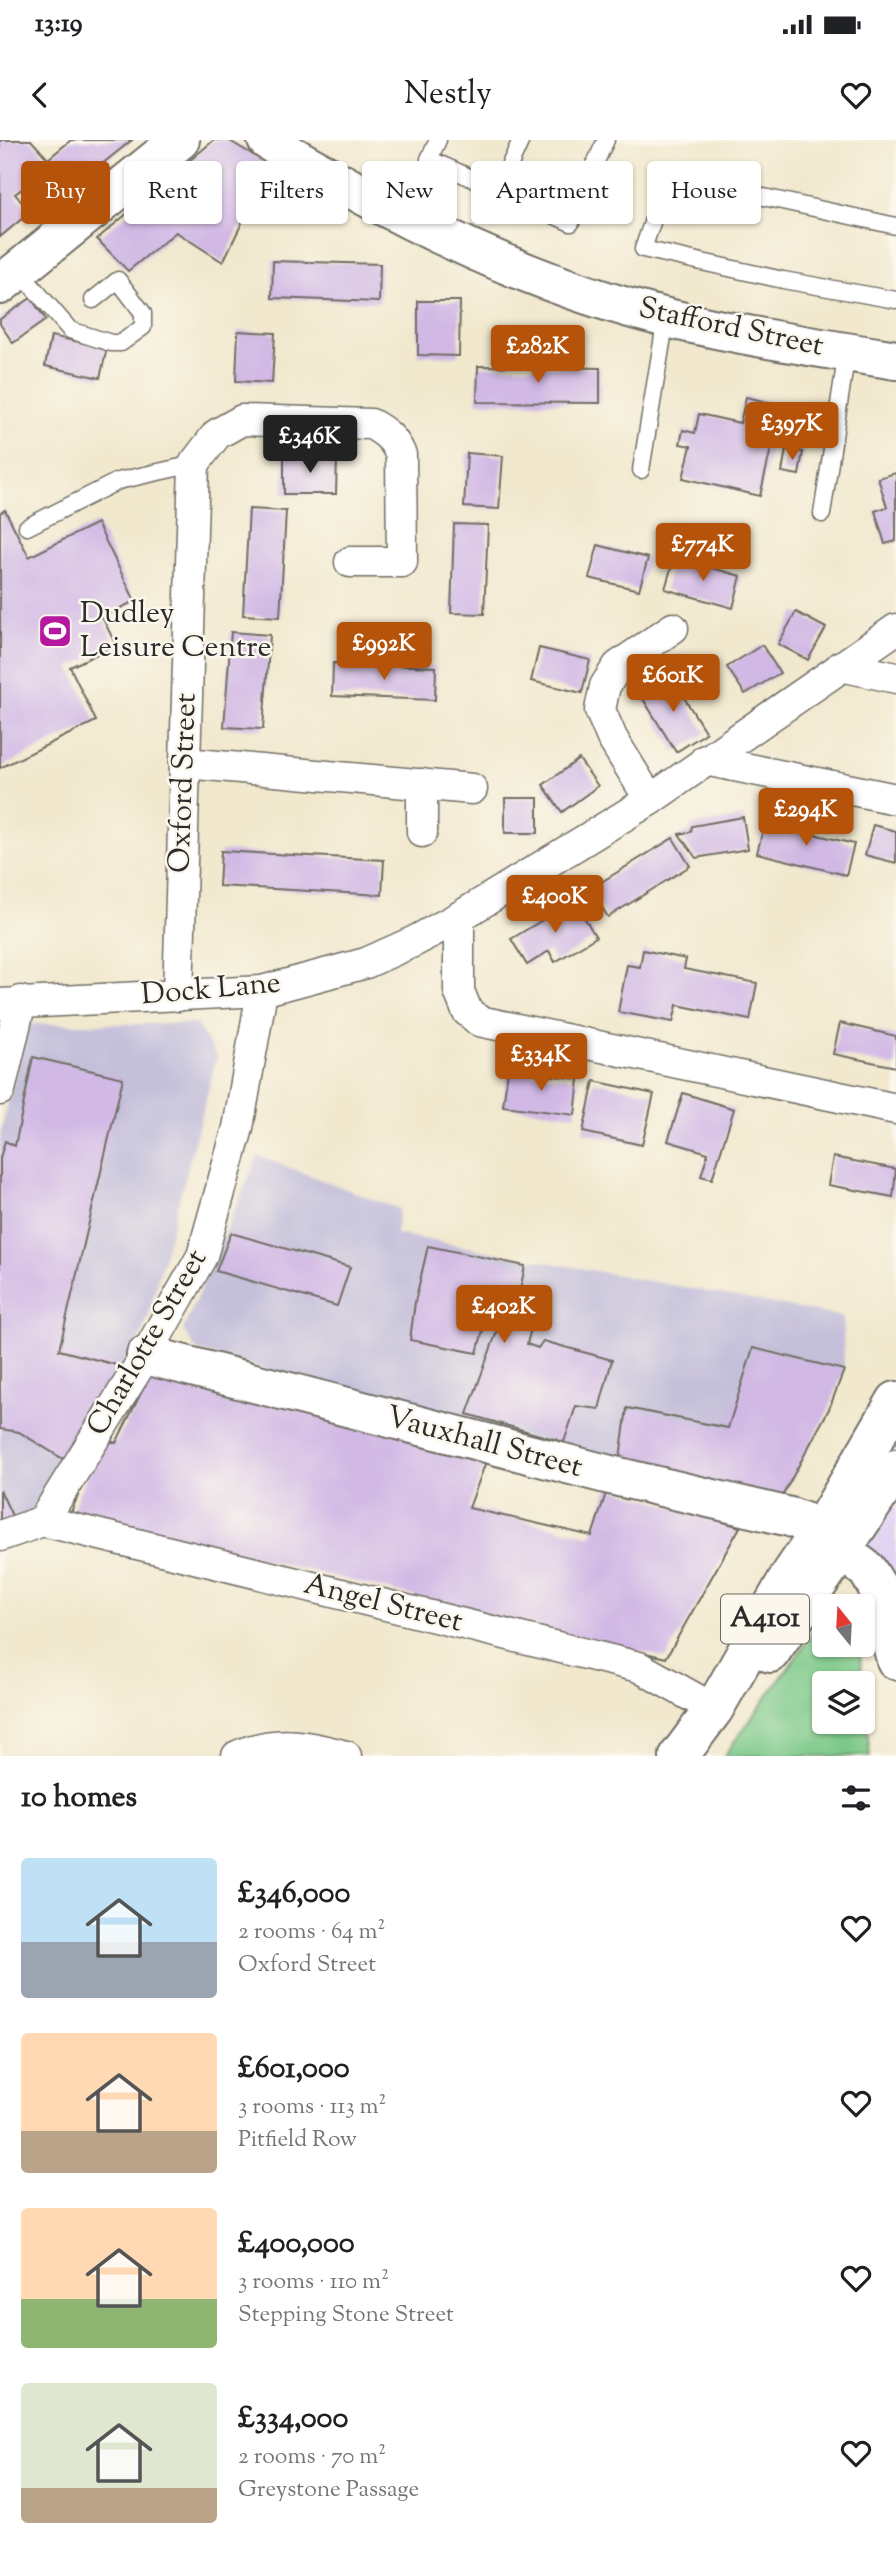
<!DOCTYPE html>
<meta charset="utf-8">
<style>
body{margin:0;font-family:"Sorts Mill Goudy",serif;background:#f6f6f6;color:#202124;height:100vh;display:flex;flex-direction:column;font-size:26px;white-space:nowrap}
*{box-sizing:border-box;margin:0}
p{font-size:23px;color:#757577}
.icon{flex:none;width:38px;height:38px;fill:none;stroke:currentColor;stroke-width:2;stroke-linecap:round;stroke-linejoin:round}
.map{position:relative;height:1616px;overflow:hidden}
.sheet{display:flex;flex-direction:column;background:#fff;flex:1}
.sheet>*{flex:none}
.hud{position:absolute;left:21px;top:21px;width:854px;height:63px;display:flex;gap:14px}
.needle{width:46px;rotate:342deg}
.buttons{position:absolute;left:812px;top:1454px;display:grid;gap:14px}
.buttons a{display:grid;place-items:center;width:63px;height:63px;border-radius:7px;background:#fff;box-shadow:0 2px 5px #0004;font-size:35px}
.price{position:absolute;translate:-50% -60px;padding:0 16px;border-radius:7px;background:#b45309;color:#fff;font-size:23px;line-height:46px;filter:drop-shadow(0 2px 4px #0008)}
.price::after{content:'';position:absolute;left:50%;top:42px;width:21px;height:16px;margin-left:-10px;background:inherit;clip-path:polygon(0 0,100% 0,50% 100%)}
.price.current{background:#222;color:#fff}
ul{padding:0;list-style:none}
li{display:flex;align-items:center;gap:21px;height:175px;padding:0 21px}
li span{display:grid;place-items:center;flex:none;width:196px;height:140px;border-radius:7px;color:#555}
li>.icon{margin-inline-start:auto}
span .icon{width:84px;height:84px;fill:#fffc;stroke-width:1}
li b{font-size:30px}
h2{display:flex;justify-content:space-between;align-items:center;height:84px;padding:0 21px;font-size:30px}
.pill{padding:0 24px;border-radius:7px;background:#fff;box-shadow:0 2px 5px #0004;font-size:24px;line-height:63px}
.pill.current{background:#b45309;color:#fff}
.status{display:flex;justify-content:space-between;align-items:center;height:49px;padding:0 35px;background:#fff;direction:ltr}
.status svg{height:19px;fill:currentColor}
header{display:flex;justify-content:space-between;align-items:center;height:91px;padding:0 21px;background:#fff;font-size:32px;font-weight:600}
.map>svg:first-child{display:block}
.built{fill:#e1d4f3}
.industrial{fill:#c5c0da}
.green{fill:#7ac887;stroke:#527a59;stroke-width:2;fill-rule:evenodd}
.building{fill:#d1b8e5}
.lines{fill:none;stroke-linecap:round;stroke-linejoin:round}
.service-casing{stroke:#706d64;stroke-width:19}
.minor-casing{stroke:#706d64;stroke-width:33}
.tertiary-casing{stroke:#706d64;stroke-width:42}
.secondary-casing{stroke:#706d64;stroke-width:42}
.primary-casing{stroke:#706d64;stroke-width:42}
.service{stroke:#fff;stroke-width:16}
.minor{stroke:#fff;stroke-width:30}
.tertiary{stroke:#fff;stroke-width:38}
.secondary{stroke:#fff;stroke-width:38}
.primary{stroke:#fff;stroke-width:38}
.labels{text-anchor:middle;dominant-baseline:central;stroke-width:5;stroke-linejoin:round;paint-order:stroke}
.shield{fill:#fbf7ec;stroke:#696865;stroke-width:2}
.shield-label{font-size:28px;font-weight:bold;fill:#2b2b2b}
.street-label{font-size:30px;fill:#2b2b2b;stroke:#fbf7ec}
.poi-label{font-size:30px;fill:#2b2b2b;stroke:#fbf7ec;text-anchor:start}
</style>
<div class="status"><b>13:19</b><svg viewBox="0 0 49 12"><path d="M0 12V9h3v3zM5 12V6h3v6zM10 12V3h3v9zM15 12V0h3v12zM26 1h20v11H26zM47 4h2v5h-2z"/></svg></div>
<header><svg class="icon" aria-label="back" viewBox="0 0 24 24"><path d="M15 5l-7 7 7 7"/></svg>Nestly<svg class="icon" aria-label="heart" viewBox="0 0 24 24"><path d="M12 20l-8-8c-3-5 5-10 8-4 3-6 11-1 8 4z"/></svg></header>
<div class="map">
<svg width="896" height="1616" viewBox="0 0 896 1616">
<rect width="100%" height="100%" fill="#fbf7ec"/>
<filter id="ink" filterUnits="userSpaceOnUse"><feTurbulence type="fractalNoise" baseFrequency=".0143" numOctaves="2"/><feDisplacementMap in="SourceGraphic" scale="14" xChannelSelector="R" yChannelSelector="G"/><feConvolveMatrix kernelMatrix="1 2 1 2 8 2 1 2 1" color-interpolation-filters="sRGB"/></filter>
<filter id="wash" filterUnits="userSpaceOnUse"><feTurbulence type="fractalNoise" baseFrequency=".00686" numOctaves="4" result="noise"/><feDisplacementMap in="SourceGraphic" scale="28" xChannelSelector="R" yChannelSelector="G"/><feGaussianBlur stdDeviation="1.57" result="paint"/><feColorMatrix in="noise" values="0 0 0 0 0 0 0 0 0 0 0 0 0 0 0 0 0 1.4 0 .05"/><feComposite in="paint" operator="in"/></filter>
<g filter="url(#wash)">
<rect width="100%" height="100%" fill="#f1e8ce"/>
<path class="built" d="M896 1294V1520L843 1408Z"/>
<g class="industrial">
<path d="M28 884H196L217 917 148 1177 128 1228 39 1369 0 1385V995Z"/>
<path d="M258 1016 399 1069 396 1094 843 1177 844 1230 778 1364 197 1211 183 1190Z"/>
</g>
<path class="green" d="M824 1471V1505H859L870 1616H724L807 1502ZM824 1544H863V1582H824Z"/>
<g id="blocks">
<g class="building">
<path d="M0 0H31L48 19 71 0H132L72 48 54 26 15 54 30 72 0 97Z"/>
<path d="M214 0H228L270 25 223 122 176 92 128 131 97 99Z"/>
<path d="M273 121 380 124 379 162 272 158Z"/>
<path d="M31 158 46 180 13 203 0 184V179Z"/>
<path d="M418 161H460L459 216 418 215Z"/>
<path d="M238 191 275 193 272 243 236 241Z"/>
<path d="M51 196 107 208 100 238 45 226Z"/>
<path d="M478 226 600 228V263L477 262Z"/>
<path d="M746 257 781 265 760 356 683 338 691 306 680 304 683 290 695 293 699 274 740 283Z"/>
<path d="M786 309 803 312 799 335 782 332Z"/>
<path d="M467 313 503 316 499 369 464 367Z"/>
<path d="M284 316H337L336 354H284Z"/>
<path d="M896 333V401L885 404 875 371 887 367 878 338Z"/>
<path d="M249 369 286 371 280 477 243 475Z"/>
<path d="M5 370 29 417 97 383 135 461 102 477 116 505 70 527 96 581 0 628V373Z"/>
<path d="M454 384 488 385 484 474 451 473Z"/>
<path d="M598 405 648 418 639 450 589 438Z"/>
<path d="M674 418 741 436 733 468 665 449Z"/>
<path d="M796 472 826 488 808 520 778 504Z"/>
<path d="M231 492 270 495 263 589 224 587Z"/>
<path d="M762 505 780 533 745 554 727 527Z"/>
<path d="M539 508 590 520 582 553 531 541Z"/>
<path d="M333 523 436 527 435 560 332 556Z"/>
<path d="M670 535 706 593 676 612 640 554Z"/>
<path d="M579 619 598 646 562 672 543 645Z"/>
<rect x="505" y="658" width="33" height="35"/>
<path d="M743 677 748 709 696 718 679 694 691 692 692 686Z"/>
<path d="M765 682 854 704 846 735 757 713Z"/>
<path d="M873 685 896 691V723L865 715Z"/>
<path d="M673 698 690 726 608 777 590 749Z"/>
<path d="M221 711 384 720 382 755 219 746Z"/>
<path d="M574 761 596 797 555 822 549 811 527 825 511 799Z"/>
<path d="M643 810 686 819 684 829 757 843 750 880 677 865 673 882 618 872 627 825 640 827Z"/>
<path d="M840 883 896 896V927L833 914Z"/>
<path d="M33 917 123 938 59 1210 128 1228 76 1327 19 1292 0 1289V1018L5 1001 15 1006Z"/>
<path d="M508 930 579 939 575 975 503 966Z"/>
<path d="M594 941 654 954 642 1005 583 992Z"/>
<path d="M683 953 734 969 712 1039 701 1036 708 1013 668 1001Z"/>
<path d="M833 1017 896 1029 893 1057 828 1045Z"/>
<path d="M231 1093 350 1127 337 1166 216 1131Z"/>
<path d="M428 1106 525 1126 513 1184 531 1188 527 1204 538 1208 543 1201 612 1220 599 1269 576 1266 564 1302 467 1274 500 1183 486 1179 477 1213 410 1200 415 1162Z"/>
<path d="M753 1208 844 1230 829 1269 778 1364 620 1318 627 1268 728 1288Z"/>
<path d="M151 1233 488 1316 469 1368 592 1396 608 1347 740 1387 666 1518 71 1372 102 1299 116 1303Z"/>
<path d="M0 1350 14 1380 0 1385Z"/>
</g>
</g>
</g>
<g filter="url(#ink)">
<use href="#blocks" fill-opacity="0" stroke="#706d64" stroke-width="2"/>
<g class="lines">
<g class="service-casing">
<g id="service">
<path d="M438 0 429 19 571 83 580 55 606 0"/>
<path d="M498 51 521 0"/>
<path d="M896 86 668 36 643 109 783 140 896 160"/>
<path d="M18 130 70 190 111 203H121L143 187V173L118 140 93 160"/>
<path d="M641 330 666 178"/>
<path d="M822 374 847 212"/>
<path d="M27 387 118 341 194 324"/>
</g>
</g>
<g class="minor-casing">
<g id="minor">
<path d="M841 526 896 538"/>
<path d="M705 620 896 659"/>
<path d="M185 623 472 649"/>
<path d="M650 660 612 598 600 570 605 546 618 526 673 488"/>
<path d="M422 692V644"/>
<path d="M459 777V851L467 871 479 881 896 969"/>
<path d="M178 856 194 324 217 294 242 280 371 284C386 292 394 299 401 315L402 422H350"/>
<path d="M0 864 262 851 366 823 415 801 459 777 650 660 896 489"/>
<path d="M0 950 21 861"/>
<path d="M43 1381 639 1527 714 1569"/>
<path d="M43 1381 146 1215 202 1116 238 988 262 851"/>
<path d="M0 1396 43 1381"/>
<path d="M237 1616C276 1598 308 1606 346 1616"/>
</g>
</g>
<g class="tertiary-casing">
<path id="tertiary" d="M146 1215 606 1334 790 1377 804 1382 819 1393"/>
</g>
<g class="secondary-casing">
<g id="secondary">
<path d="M267 0C295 19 325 34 354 50 453 105 557 151 667 178 742 196 820 208 896 220"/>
<path d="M0 145 180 0"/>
<path d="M896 1261 819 1393 867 1430 877 1446 896 1520"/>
<path d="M843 1408 896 1329"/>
</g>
</g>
<g class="primary-casing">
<g id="primary">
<path d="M770 1513 843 1408"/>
<path d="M679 1616 714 1569 789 1437 819 1393"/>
</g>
</g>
<use href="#service" class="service"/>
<use href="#minor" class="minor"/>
<use href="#tertiary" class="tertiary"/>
<use href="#secondary" class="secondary"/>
<use href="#primary" class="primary"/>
</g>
</g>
<defs>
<g id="stadium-square" transform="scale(1.75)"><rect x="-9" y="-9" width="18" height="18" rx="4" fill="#b5179e" stroke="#fbf7ec"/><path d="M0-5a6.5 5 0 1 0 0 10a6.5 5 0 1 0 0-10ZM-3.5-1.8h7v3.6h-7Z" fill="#fff"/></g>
</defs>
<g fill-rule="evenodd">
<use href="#stadium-square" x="55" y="491"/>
</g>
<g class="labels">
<rect class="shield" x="721" y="1454.5" width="88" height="49" rx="5"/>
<g class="shield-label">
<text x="765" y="1479">A4101</text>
</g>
<g class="street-label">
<text transform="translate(731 188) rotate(12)">Stafford Street</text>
<text transform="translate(184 643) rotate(-88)">Oxford Street</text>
<text transform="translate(211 850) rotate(-5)">Dock Lane</text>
<text transform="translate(148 1203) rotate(-60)">Charlotte Street</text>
<text transform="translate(484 1303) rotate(15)">Vauxhall Street</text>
<text transform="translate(383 1464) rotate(14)">Angel Street</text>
</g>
<g class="poi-label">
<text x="80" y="474">Dudley<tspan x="80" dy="34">Leisure Centre</tspan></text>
</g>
</g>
</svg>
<div class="buttons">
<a><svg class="needle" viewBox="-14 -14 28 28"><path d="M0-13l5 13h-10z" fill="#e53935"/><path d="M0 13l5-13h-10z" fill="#757577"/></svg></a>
<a><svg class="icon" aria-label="layers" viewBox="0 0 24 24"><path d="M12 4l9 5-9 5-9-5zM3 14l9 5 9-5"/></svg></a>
</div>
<b class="price" style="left:538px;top:245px">£282K</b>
<b class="price" style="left:792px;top:322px">£397K</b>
<b class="price current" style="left:310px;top:335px">£346K</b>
<b class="price" style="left:703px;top:443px">£774K</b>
<b class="price" style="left:384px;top:542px">£992K</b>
<b class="price" style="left:673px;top:574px">£601K</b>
<b class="price" style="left:806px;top:708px">£294K</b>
<b class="price" style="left:555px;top:795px">£400K</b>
<b class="price" style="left:541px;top:953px">£334K</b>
<b class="price" style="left:504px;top:1205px">£402K</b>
<div class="hud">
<a class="pill current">Buy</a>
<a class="pill">Rent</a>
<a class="pill">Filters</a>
<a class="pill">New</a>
<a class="pill">Apartment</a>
<a class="pill">House</a>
</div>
</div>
<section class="sheet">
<h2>10 homes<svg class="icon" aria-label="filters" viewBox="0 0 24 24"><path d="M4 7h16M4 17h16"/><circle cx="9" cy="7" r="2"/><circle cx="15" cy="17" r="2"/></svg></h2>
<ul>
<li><span style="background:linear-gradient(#bfe0f5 60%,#9aa5b1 0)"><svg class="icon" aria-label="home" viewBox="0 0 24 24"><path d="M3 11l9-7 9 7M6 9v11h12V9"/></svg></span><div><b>£346,000</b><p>2 rooms · 64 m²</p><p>Oxford Street</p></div><svg class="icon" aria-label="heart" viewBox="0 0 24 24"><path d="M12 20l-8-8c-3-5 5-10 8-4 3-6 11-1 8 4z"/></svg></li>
<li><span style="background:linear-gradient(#ffd9b3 70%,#b9a48a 0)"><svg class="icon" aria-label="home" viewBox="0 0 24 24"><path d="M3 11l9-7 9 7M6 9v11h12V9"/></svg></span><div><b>£601,000</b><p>3 rooms · 113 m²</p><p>Pitfield Row</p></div><svg class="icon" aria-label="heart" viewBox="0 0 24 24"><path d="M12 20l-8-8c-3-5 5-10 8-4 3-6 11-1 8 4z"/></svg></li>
<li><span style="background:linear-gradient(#ffd9b3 65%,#8fb573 0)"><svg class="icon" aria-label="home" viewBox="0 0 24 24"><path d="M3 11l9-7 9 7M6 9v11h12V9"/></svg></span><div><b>£400,000</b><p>3 rooms · 110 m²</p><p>Stepping Stone Street</p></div><svg class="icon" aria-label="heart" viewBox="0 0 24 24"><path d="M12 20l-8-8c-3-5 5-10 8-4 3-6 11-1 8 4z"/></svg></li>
<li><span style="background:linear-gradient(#dfe7d0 75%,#b9a48a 0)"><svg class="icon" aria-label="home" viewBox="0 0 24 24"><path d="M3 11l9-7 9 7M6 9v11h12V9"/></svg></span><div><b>£334,000</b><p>2 rooms · 70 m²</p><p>Greystone Passage</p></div><svg class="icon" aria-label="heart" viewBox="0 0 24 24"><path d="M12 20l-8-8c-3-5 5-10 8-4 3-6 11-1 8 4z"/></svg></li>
</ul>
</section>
